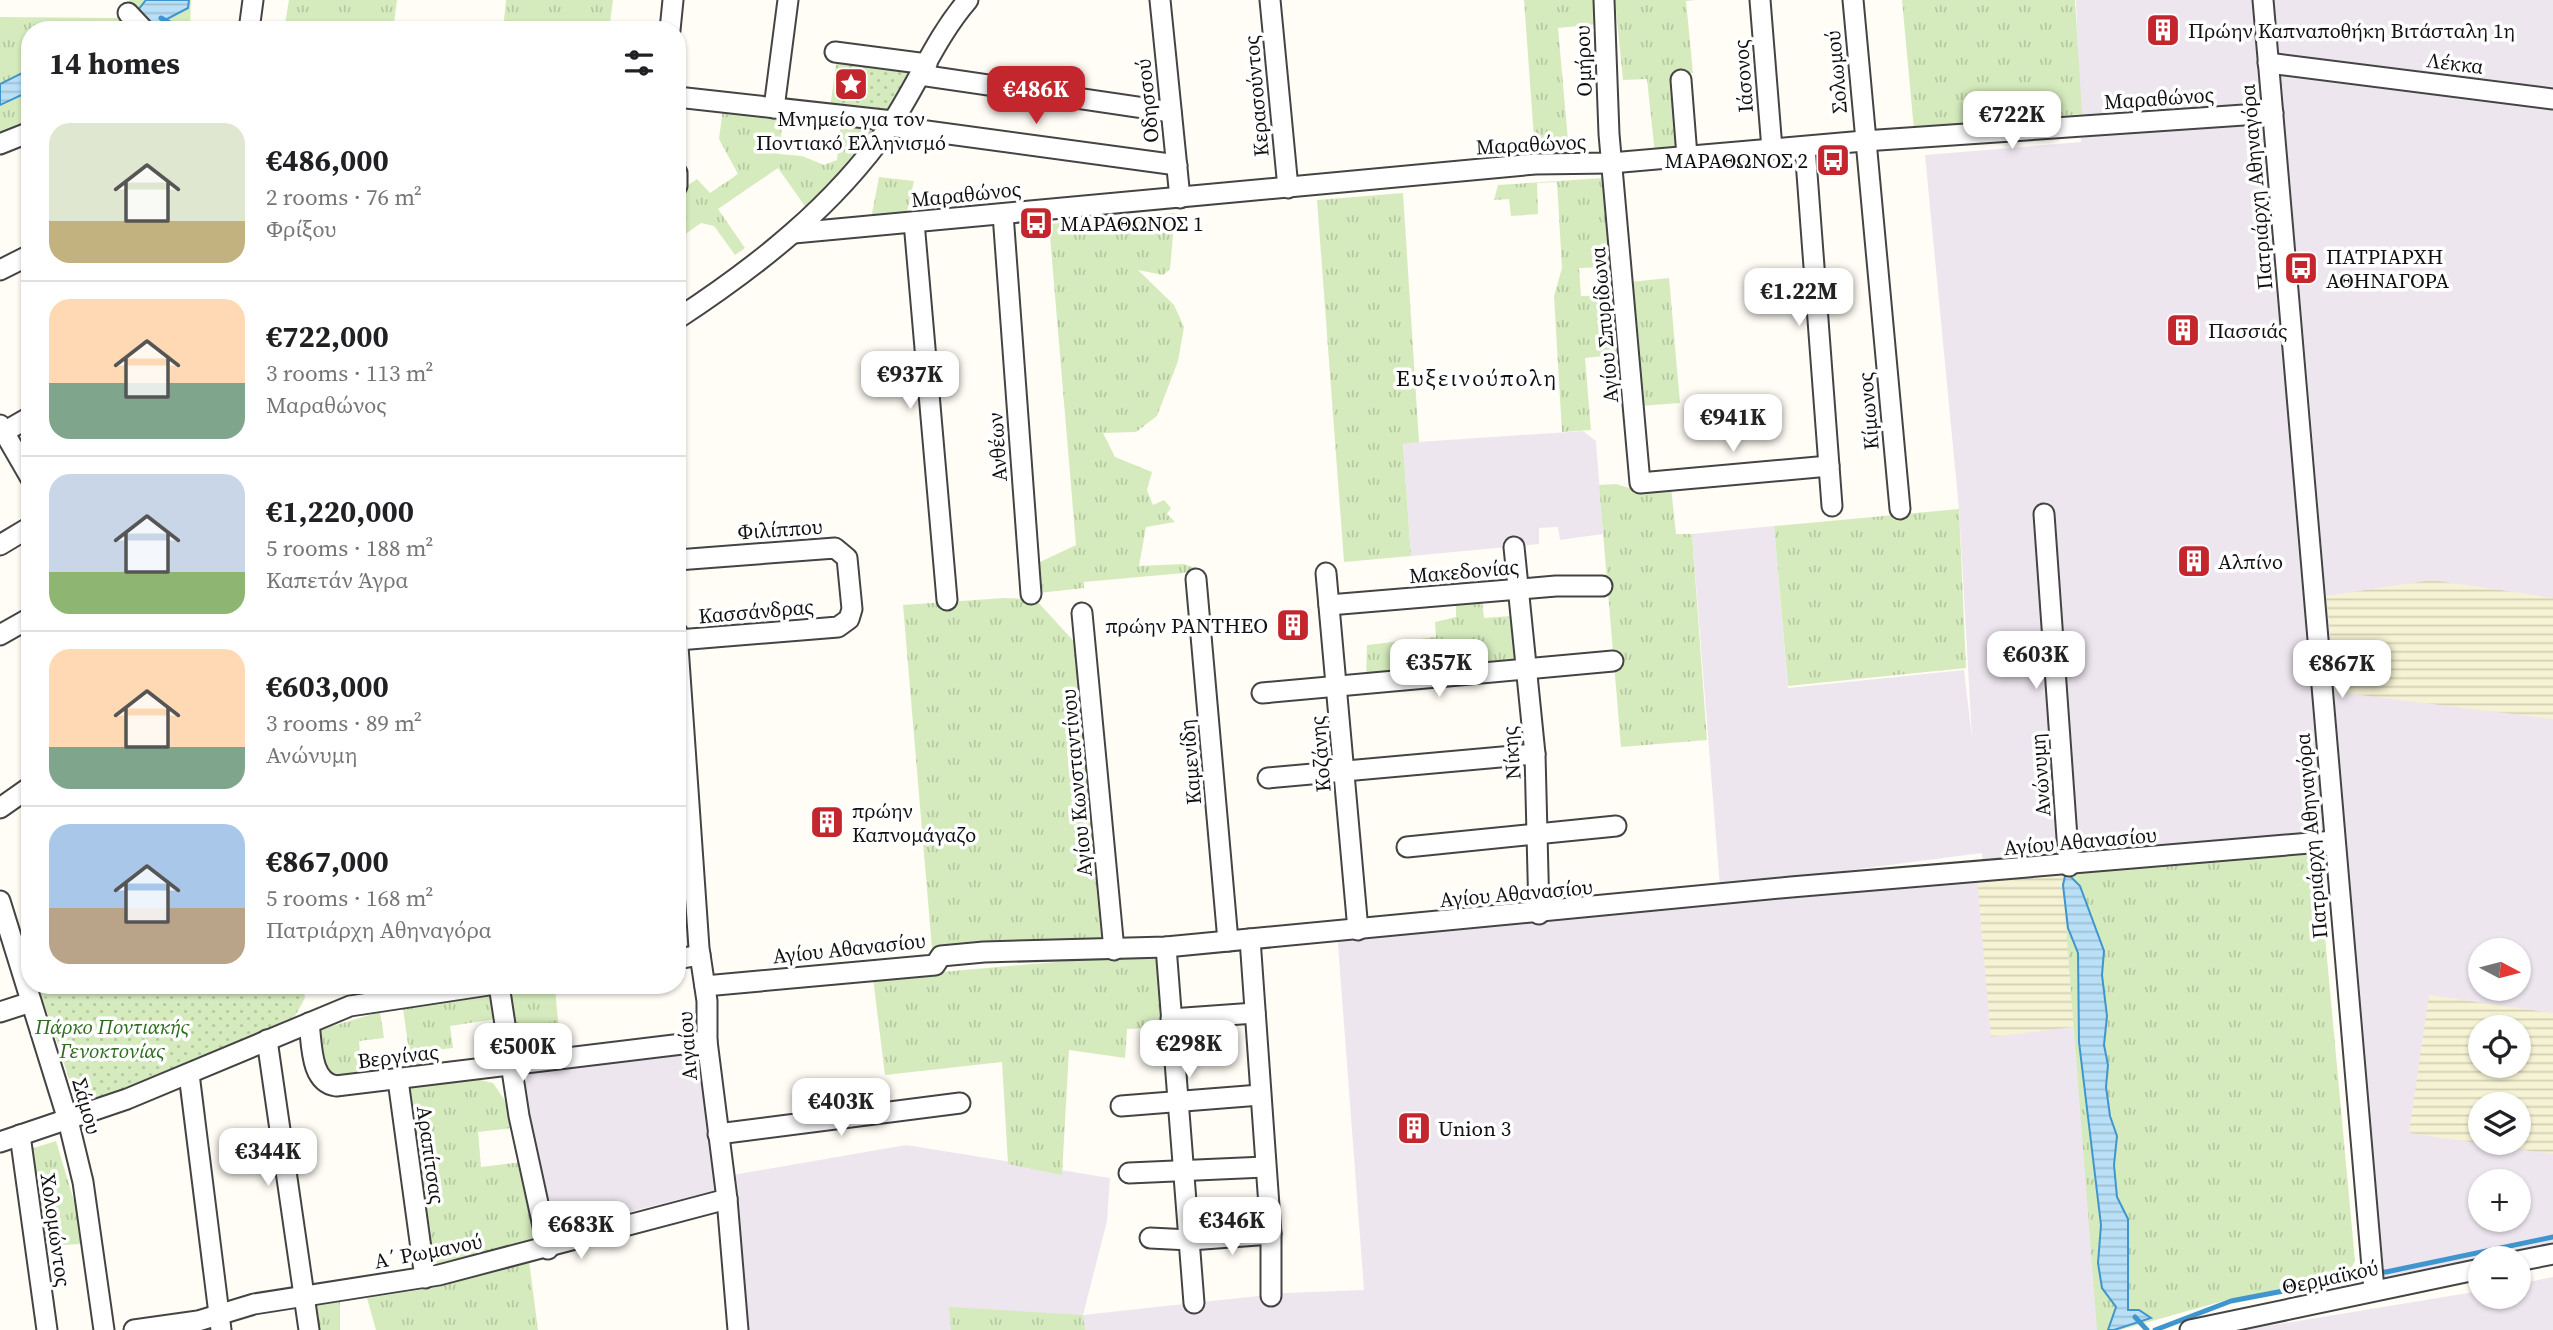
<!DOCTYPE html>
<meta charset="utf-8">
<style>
body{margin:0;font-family:"Source Serif 4",serif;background:#f2f2f2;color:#202124;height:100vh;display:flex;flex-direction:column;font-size:26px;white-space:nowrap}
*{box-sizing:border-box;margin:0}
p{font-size:23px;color:#757577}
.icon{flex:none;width:38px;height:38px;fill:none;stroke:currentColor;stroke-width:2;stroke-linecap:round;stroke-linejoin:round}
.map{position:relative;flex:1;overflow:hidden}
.side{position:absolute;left:21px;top:21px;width:665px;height:973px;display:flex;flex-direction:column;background:#fff;border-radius:28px;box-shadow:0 2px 5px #0004}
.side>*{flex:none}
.needle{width:46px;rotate:97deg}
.fabs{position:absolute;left:2468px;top:938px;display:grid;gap:14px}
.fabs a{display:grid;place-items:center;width:63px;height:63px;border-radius:50%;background:#fff;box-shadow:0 2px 5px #0004;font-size:35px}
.price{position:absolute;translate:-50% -60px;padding:0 16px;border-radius:14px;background:#fff;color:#222;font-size:23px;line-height:46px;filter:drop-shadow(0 2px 4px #0008)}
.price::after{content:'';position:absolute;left:50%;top:42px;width:21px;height:16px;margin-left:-10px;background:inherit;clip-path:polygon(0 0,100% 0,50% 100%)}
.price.on{background:#c4262e;color:#fff}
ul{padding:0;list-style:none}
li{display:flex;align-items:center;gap:21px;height:175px;padding:0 28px}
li+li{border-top:2px solid #e0e0e0}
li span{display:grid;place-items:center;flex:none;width:196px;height:140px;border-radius:21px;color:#555}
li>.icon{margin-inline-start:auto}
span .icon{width:84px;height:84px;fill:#fffc;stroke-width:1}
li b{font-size:30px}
h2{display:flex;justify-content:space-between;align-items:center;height:84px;padding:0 28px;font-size:30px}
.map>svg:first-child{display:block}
.industrial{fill:#eee6ef;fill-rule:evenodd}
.farmland{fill:url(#farmland-rules);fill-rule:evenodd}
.grass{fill:url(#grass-tufts)}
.park{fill:url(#park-dots)}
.water{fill:url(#water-rules);stroke:#3f96cf;stroke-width:2}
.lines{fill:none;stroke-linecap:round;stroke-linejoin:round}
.stream{stroke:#3f96cf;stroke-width:5}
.minor-casing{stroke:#444;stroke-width:23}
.minor{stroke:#fff;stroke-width:19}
.labels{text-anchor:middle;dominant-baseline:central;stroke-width:7;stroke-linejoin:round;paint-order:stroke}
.poi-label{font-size:21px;fill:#111;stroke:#fff;text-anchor:start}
.street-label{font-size:21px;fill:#111;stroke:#fff}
.park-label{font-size:21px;font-style:italic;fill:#2f6b1f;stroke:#fff}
.neighbourhood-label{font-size:23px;letter-spacing:2px;fill:#111;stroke:#fff}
</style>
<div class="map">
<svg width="2553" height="1330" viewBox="0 0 2553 1330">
<defs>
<pattern id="farmland-rules" width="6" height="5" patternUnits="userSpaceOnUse" patternTransform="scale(1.75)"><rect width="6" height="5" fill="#f6f3d4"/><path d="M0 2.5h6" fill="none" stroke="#d2cfb5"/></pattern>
<pattern id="grass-tufts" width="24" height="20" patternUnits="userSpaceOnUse" patternTransform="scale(1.75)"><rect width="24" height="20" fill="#d5ebbd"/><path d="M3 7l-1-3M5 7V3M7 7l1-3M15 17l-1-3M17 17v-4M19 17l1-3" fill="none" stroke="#b6c8a1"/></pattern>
<pattern id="park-dots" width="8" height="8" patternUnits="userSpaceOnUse" patternTransform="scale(1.75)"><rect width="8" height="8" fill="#d5ebbd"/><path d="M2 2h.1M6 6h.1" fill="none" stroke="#b6c8a1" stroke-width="1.8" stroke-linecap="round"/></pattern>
<pattern id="water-rules" width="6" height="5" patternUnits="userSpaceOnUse" patternTransform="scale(1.75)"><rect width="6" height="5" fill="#b9e0f7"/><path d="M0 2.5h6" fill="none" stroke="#9ebfd3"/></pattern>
</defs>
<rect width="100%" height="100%" fill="#fffdf5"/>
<g class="industrial">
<path d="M2076 0H2270L2342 852 2063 875 2106 1330H740L721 1177 906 1145 1110 1178 1107 1221 1083 1315 1286 1293 1364 1290 1337 931 1983 871 1982 853 1720 887 1692 534 1774 526 1788 688 1964 670 1972 738 1959 509 1925 155 2081 142Z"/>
<path d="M2273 0H2553V1242L2385 1283 2372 1165 2310 407ZM2480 950H2518V989H2480ZM2480 1027H2518V1066H2480ZM2480 1104H2518V1143H2480ZM2480 1181H2518V1220H2480Z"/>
<path d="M1583 431 1596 441 1603 534 1560 540 1558 527 1539 528V544L1411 556 1403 443Z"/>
<path d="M705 1048 717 1190 553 1231 524 1099 527 1071Z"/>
<path d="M2553 1277V1330H2243L2480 1291V1297H2518V1284Z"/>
</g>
<g class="farmland">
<path d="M2432 580 2553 598V719L2337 692 2326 596Z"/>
<path d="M2062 875 2074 1027 1991 1037 1977 878Z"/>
<path d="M2429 995 2553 1013V1154L2409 1133ZM2480 1027H2518V1066H2480ZM2480 1104H2518V1143H2480Z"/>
</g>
<g class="grass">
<path d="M129 0H191L190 27 151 30Z"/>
<path d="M289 0H397L393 30H284Z"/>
<path d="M506 0H613L609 30H503Z"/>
<path d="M1524 0H1598L1599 24 1558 28 1570 163 1536 166Z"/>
<path d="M1615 0H1696L1686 1 1693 73 1678 75 1683 152 1655 154 1647 79 1623 80Z"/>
<path d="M1902 0H2075L2082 114 1914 130Z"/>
<path d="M0 17 119 18 137 30H30V124L0 136Z"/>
<path d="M723 108 783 116 779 154 802 156 824 165 837 160 841 122 879 127 847 167 807 209 778 168 718 209 745 248 735 255 714 226 701 223 677 240V193L697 179 710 193 738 174 719 139Z"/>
<path d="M879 177 914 181 906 216 871 219Z"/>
<path d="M1604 178 1613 267 1579 268 1581 296 1615 295 1622 354 1585 358 1591 430 1562 432 1554 296 1562 268 1557 182 1537 183 1538 214 1511 216 1509 199 1494 200 1498 185Z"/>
<path d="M1403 193 1419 442 1403 444 1411 556 1344 562 1317 200Z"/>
<path d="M1175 213 1170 269 1163 275 1138 270 1174 305 1184 327 1178 361 1157 416 1136 432 1103 433 1115 457 1152 472 1147 490 1153 505 1164 500 1171 508 1167 514 1175 522 1146 527 1139 566 1183 564 1206 571 1084 582V588L1039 593 1038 563 1076 545 1049 224Z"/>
<path d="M1669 278 1680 403 1641 406 1630 282Z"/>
<path d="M1616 484 1633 489 1671 487 1676 534H1692L1707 740 1621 747 1599 485Z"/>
<path d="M1959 509 1966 668 1788 686 1774 526Z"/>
<path d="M1004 598 1035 599 1079 647 1107 944 933 960 903 605Z"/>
<path d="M1456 599H1482L1484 618 1512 616 1519 662 1366 679 1367 645 1436 637 1435 622 1456 617Z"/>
<path d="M677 733 688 871 680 872 677 876Z"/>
<path d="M2317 850 2355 1261 2349 1272 2339 1278 2230 1299 2120 1330H2097L2062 875Z"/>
<path d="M1090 959H1158L1167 1027 1127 1029 1125 1058 1069 1050 1062 1175 1008 1164 1002 1062 885 1075 873 978Z"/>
<path d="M555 988 561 1054 516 1060 510 1017 450 1026 453 1048 434 1050 436 1071 412 1074 403 1008Z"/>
<path d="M380 1012 384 1038 359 1041 362 1078 338 1081 323 1066 319 1030Z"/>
<path d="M468 1077 493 1083 504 1099 513 1128 478 1132 481 1167 521 1162 542 1257 529 1261 538 1330H376L367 1298 432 1288 431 1276 435 1275 406 1085Z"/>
<path d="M56 1141 77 1211 81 1244 42 1246 27 1150Z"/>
<path d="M340 1301V1330H315L312 1306Z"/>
<path d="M949 1307 1083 1315 1085 1330H951Z"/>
</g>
<g class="park">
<path d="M837 58 914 67 886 117 830 108Z"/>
<path d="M38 985H303L305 998 295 1016 166 1074 78 1106Z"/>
</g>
<g class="water">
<path d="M146 0H189L188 8 146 30H122Z"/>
<path d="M30 69V91L0 105V84Z"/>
<path d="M2066 872 2080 886 2104 951 2102 975 2107 1016 2104 1045 2108 1065 2106 1087 2110 1116 2117 1136 2114 1165 2117 1197 2128 1219V1310H2139L2151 1318 2114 1330H2108L2116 1307 2102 1288 2098 1263 2101 1225 2079 1042 2078 953 2068 928 2063 885Z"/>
</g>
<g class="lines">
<g class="stream">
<path d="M161 18 182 30"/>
<path d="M2135 1317 2147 1330"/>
<path d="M2155 1330 2231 1301 2346 1279 2353 1272H2386L2553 1237"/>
</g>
<g class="minor-casing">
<g id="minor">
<path d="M1160 0 1180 198"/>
<path d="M1270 0 1288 188"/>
<path d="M1604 0 1609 134 1640 483 1829 466"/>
<path d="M1760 0 1772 149"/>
<path d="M1853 0 1900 509"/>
<path d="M2263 0 2374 1290"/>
<path d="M128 13 144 30"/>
<path d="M249 30 253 0"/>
<path d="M670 30 673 0"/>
<path d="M835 52 927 64"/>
<path d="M2268 63 2553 99"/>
<path d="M920 75 1171 112"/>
<path d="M1681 80 1687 156"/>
<path d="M677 97 893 121"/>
<path d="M774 108 788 0"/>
<path d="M890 126 1177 165"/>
<path d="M0 144 30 132"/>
<path d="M1805 147 1832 506"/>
<path d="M677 173V186"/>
<path d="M1003 214 1031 594"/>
<path d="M914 222 947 600"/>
<path d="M794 233 1535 164 1611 163 1864 141 2273 113"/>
<path d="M0 270 30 255"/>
<path d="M677 319C758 266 834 206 889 127 917 86 935 38 968 0"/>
<path d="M0 425 30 477"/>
<path d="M4 432 30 417"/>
<path d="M2044 514 2069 866"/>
<path d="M0 545 30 527"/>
<path d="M1514 547 1535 754 1539 914"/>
<path d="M677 560 835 548 847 558 852 609 849 619 838 627 678 640"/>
<path d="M1326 573 1358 930"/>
<path d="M1196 579 1228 941"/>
<path d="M1329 605 1556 586H1602"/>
<path d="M1082 613 1114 950"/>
<path d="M677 632 699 948 707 1001V1041L727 1199 738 1330"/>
<path d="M0 635 30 618"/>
<path d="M1262 693 1613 661"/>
<path d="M1268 778 1535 754"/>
<path d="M0 808 30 787"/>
<path d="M1407 847 1616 826"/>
<path d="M0 901 68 1120 83 1182 104 1330"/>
<path d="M1250 939 1271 1234V1296"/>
<path d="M1166 947 1194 1303"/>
<path d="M677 959 700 955"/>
<path d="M499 985 519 1116 548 1249"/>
<path d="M705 986 935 965 941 956 984 952 1166 947 1791 887 2334 841"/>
<path d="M0 1012 31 1002"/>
<path d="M1171 1019 1255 1013"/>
<path d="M309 1023C312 1044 310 1082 336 1086L707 1041"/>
<path d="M267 1040 309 1330"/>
<path d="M189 1074 221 1330"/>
<path d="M398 1080 425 1278"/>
<path d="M1121 1106 1260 1095"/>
<path d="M718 1134 960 1103"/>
<path d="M20 1135 47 1330"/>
<path d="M0 1142 127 1099 350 1006 489 985"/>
<path d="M1129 1173 1265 1167"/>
<path d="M1150 1238 1190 1240 1271 1234"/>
<path d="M2518 1261 2553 1254"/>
<path d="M134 1330 198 1321 254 1304 439 1275 727 1199"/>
<path d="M2190 1330 2480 1269"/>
</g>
</g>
<use href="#minor" class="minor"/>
</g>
<defs>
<g id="building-square" transform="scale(1.75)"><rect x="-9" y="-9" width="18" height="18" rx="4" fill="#c4262e" stroke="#fff"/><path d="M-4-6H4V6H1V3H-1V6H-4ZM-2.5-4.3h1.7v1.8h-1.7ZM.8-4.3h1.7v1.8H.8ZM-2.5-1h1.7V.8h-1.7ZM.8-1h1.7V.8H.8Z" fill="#fff"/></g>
<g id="sight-square" transform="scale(1.75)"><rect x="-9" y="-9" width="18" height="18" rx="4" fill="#c4262e" stroke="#fff"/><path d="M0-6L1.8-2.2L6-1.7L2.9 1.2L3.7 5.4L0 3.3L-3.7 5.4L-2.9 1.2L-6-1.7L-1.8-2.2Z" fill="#fff"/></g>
<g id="bus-square" transform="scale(1.75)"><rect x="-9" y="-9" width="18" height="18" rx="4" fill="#c4262e" stroke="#fff"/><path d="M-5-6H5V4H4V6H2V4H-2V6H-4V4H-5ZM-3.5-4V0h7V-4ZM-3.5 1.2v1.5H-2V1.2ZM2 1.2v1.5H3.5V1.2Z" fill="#fff"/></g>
</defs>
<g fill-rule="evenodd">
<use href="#building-square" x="2163" y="30"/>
<use href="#sight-square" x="851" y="84"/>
<use href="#bus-square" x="1833" y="160"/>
<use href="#bus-square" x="1036" y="223"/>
<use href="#bus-square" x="2301" y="268"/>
<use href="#building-square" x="2183" y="330"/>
<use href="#building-square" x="2194" y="561"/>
<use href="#building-square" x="1293" y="625"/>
<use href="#building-square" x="827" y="822"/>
<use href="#building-square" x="1414" y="1128"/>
</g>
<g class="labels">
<g class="poi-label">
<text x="2188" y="30">Πρώην Καπναποθήκη Βιτάσταλη 1η</text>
<text x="851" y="118" text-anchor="middle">Μνημείο για τον<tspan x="851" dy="24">Ποντιακό Ελληνισμό</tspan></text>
<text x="1808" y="160" text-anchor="end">ΜΑΡΑΘΩΝΟΣ 2</text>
<text x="1060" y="223">ΜΑΡΑΘΩΝΟΣ 1</text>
<text x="2326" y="256">ΠΑΤΡΙΑΡΧΗ<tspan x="2326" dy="24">ΑΘΗΝΑΓΟΡΑ</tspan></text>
<text x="2208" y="330">Πασσιάς</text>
<text x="2218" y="561">Αλπίνο</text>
<text x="1268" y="625" text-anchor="end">πρώην PANTHEO</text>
<text x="852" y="810">πρώην<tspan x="852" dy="24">Καπνομάγαζο</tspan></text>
<text x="1438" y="1128">Union 3</text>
</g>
<g class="street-label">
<text transform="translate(1583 61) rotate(-92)">Ομήρου</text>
<text transform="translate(2455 63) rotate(7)">Λέκκα</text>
<text transform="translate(1836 72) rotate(-95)">Σολωμού</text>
<text transform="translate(1743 76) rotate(-94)">Ιάσονος</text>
<text transform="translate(1256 96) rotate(-95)">Κερασούντος</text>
<text transform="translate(2159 98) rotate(-4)">Μαραθώνος</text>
<text transform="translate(1147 101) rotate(-96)">Οδησσού</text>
<text transform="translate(1531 144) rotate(-3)">Μαραθώνος</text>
<text transform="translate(2256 187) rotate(-95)">Πατριάρχη Αθηναγόρα</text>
<text transform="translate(966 194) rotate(-6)">Μαραθώνος</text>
<text transform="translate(1604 325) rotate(-95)">Αγίου Σπυρίδωνα</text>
<text transform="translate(1868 411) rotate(-95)">Κίμωνος</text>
<text transform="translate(997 447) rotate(-94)">Ανθέων</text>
<text transform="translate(780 529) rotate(-4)">Φιλίππου</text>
<text transform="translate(1464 571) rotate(-5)">Μακεδονίας</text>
<text transform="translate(756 611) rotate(-5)">Κασσάνδρας</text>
<text transform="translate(1511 753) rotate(-95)">Νίκης</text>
<text transform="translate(1320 754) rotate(-95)">Κοζάνης</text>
<text transform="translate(1190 762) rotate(-95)">Καμενίδη</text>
<text transform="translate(2040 775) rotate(-94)">Ανώνυμη</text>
<text transform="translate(1076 783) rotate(-95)">Αγίου Κωνσταντίνου</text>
<text transform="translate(2311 836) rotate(-95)">Πατριάρχη Αθηναγόρα</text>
<text transform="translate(2080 841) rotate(-5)">Αγίου Αθανασίου</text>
<text transform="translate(1516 893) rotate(-5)">Αγίου Αθανασίου</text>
<text transform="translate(849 948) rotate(-6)">Αγίου Αθανασίου</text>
<text transform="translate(687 1046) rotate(-94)">Αιγαίου</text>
<text transform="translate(398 1056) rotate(-7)">Βεργίνας</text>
<text transform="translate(87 1106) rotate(74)">Σάμου</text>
<text transform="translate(431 1155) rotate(82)">Αραπίτσας</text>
<text transform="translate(56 1230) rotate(82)">Χολομώντος</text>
<text transform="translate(428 1251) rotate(-11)">Α΄ Ρωμανού</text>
<text transform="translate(2330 1277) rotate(-12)">Θερμαϊκού</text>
</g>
<g class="park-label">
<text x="112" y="1026">Πάρκο Ποντιακής<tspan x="112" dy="24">Γενοκτονίας</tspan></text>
</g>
<g class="neighbourhood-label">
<text x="1477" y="378">Ευξεινούπολη</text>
</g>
</g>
</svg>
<div class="fabs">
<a><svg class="needle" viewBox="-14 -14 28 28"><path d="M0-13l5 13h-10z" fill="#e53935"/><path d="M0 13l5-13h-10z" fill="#757577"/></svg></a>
<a><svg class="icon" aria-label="locate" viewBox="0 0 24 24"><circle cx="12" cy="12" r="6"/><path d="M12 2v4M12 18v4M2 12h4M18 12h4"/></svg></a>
<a><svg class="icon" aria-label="layers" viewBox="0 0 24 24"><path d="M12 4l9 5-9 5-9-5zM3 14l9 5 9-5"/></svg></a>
<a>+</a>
<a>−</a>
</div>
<b class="price on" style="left:1036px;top:126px">€486K</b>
<b class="price" style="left:2012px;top:151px">€722K</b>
<b class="price" style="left:1799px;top:328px">€1.22M</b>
<b class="price" style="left:910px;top:411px">€937K</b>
<b class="price" style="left:1733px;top:454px">€941K</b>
<b class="price" style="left:2036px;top:691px">€603K</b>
<b class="price" style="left:1439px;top:699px">€357K</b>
<b class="price" style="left:2342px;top:700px">€867K</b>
<b class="price" style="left:1189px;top:1080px">€298K</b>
<b class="price" style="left:523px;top:1083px">€500K</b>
<b class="price" style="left:841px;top:1138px">€403K</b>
<b class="price" style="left:268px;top:1188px">€344K</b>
<b class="price" style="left:1232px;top:1257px">€346K</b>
<b class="price" style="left:581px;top:1261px">€683K</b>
<section class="side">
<h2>14 homes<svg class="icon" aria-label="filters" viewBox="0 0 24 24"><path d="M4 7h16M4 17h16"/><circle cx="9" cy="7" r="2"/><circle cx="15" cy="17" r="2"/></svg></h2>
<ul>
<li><span style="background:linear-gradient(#dfe7d0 70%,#c2b280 0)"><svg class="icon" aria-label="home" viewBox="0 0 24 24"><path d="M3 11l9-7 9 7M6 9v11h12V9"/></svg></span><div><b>€486,000</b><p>2 rooms · 76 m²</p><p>Φρίξου</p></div></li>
<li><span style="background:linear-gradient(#ffd9b3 60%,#7fa58c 0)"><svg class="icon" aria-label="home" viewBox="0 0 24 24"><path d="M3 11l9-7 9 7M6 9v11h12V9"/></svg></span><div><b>€722,000</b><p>3 rooms · 113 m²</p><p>Μαραθώνος</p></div></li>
<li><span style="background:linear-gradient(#c9d6e8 70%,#8fb573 0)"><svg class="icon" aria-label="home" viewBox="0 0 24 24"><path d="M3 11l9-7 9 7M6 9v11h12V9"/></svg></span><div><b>€1,220,000</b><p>5 rooms · 188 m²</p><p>Καπετάν Άγρα</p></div></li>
<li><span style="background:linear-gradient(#ffd9b3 70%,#7fa58c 0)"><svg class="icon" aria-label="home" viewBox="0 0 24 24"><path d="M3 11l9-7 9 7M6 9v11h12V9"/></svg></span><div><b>€603,000</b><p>3 rooms · 89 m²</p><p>Ανώνυμη</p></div></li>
<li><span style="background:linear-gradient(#a9c7e8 60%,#b9a48a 0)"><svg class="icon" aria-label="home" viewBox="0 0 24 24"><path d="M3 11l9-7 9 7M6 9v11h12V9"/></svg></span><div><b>€867,000</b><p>5 rooms · 168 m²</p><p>Πατριάρχη Αθηναγόρα</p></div></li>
</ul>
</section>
</div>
